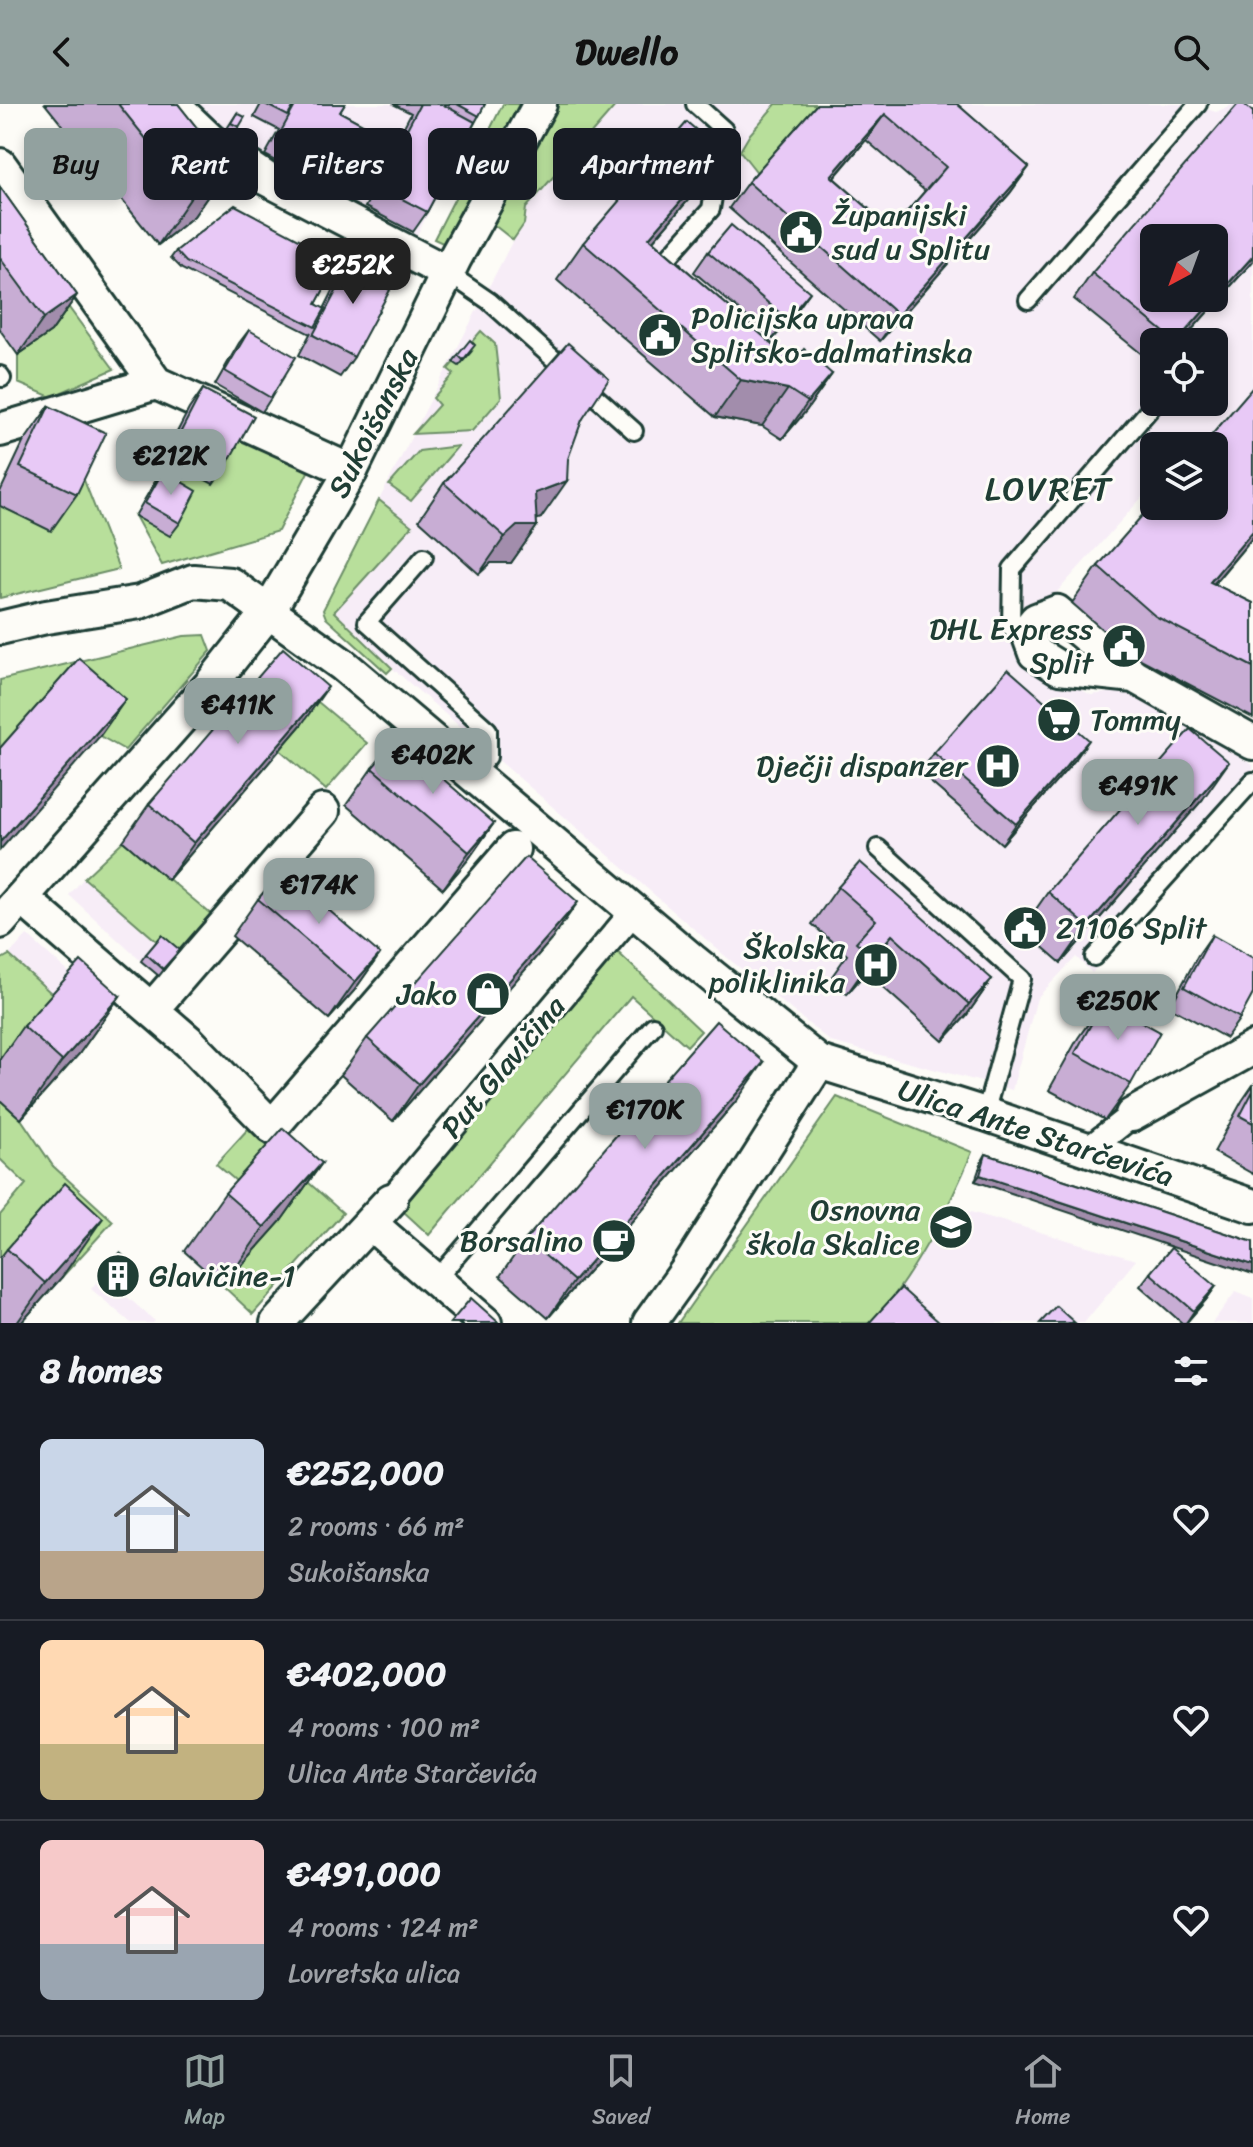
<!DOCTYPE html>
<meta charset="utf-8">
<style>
body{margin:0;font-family:Sriracha,sans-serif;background:#242831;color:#f1f3f6;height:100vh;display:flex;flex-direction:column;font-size:30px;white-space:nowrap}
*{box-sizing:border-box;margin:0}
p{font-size:26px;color:#9ea1a6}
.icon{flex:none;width:44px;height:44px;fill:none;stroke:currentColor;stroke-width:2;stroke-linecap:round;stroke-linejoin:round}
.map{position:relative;height:1219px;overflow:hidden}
.side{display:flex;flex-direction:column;background:#171b24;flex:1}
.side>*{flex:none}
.hud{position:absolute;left:24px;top:24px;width:800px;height:72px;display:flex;gap:16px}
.needle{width:52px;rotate:221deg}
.controls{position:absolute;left:1140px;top:120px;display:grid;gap:16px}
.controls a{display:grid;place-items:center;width:88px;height:88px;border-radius:12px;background:#171b24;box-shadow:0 4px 12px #0003;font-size:40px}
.price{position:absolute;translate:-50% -68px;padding:0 18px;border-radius:16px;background:#92a19f;color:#111;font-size:26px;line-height:52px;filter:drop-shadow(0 2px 4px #0008)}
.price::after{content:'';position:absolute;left:50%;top:48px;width:24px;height:18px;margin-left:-12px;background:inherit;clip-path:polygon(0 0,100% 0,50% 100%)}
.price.active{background:#222;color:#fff}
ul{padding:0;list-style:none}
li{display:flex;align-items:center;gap:24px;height:200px;padding:0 40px}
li+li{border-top:2px solid #363941}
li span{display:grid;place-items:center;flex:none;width:224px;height:160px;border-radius:12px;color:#555}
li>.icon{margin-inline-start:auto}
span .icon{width:96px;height:96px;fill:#fffc;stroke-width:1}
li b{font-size:34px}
h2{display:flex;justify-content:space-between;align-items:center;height:96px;padding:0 40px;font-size:34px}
.chip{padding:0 28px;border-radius:12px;background:#171b24;box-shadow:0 4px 12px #0003;font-size:28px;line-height:72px}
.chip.active{background:#92a19f;color:#111}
header{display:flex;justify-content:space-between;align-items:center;height:104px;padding:0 40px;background:#92a19f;color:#111;font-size:36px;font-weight:700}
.menu{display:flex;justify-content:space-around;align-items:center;height:112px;border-top:2px solid #363941;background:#171b24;font-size:22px;color:#9ea1a6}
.menu a{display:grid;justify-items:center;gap:4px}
.menu .active{color:#92a19f}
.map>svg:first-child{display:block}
.built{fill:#f7edf7;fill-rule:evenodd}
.green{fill:#b8df9b;stroke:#6c8e68;stroke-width:2}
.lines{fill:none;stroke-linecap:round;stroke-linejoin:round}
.service-casing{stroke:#1f3d34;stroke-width:22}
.pedestrian-casing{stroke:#1f3d34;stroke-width:30}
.minor-casing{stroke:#1f3d34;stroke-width:38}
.service{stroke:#fdfcf7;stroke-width:16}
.pedestrian{stroke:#fdfcf7;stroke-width:24}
.minor{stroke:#fdfcf7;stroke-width:32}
.wall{fill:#c8add4;stroke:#1f3d34;stroke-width:2;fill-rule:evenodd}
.shaded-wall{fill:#a28dac;stroke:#1f3d34;stroke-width:2}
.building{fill:#e8c9f6;stroke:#1f3d34;stroke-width:2;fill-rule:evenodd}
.labels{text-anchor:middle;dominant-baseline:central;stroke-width:6;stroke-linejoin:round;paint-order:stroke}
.poi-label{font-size:30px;fill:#1f3d34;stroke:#fdfcf7;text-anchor:end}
.street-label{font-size:30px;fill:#1f3d34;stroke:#fdfcf7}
.quarter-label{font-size:34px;letter-spacing:2px;fill:#1f3d34;stroke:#fdfcf7}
</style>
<header><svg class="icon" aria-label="back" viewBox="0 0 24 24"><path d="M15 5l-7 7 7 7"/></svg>Dwello<svg class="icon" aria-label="search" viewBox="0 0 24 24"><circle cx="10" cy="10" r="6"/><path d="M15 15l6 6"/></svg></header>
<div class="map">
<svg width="1253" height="1219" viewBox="0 0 1253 1219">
<rect width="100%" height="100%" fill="#fdfcf7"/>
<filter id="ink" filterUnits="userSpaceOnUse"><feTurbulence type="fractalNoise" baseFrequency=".0125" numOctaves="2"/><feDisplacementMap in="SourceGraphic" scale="16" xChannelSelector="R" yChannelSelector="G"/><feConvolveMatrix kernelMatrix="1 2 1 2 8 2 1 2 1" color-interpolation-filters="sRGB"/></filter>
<g filter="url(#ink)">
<g class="built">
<path d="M186 0H485L415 135 234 38Z"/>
<path d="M617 0H1190L1216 8 1234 0H1253V410L1214 342H1154V380L1048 498 1031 559 1091 591 1126 586 1253 661V690L1092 869 1076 853 1037 894 1012 986 831 938 724 851 392 564 334 508 411 422 379 396 513 136 524 120 526 105ZM1154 134H1214V194H1154ZM1154 238H1214V298H1154Z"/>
<path d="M84 774 158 838 141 857 69 791Z"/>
<path d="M27 831 110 905 92 926 9 851Z"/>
<path d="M909 1090 1136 1156 1084 1219H792Z"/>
<path d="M102 1171 155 1217 153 1219H131L91 1185Z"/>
<path d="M1236 1187 1253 1194V1219H1212Z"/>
</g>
<g class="green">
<path d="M503 0H519L447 141 434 135Z"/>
<path d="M553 0H617L526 104 524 120 513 136 494 121Z"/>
<path d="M776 0H821L759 71 740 47 750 30Z"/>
<path d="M0 110 114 265 51 293 18 279V251L51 227Z"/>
<path d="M481 227 495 240 501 294 472 327 413 330 439 301 433 294 454 270 448 265Z"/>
<path d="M240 332 311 362 278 427 162 461 135 412 170 432 187 401 153 381 164 353Z"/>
<path d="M458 342 411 397 389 381 419 347Z"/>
<path d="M80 366 119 465 0 494V402L51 426Z"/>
<path d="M379 396 412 422 334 508 392 564 387 569 326 514 323 506Z"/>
<path d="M205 531 211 547 125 646 100 632 53 591 0 651V576L184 532Z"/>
<path d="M274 561 367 639 326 686 280 646 302 619Z"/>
<path d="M123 737 212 811 175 853 84 774Z"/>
<path d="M608 839 701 927 687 942 631 892 429 1131 391 1096Z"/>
<path d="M9 851 92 926 79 950 40 916 0 961V856Z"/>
<path d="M837 993 972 1048C951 1101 910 1177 872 1219H678Z"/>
<path d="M0 996 21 1015 53 1062 113 1117 62 1173 24 1138 0 1165V1111L26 1080 0 1055Z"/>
<path d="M248 1025 343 1109 253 1210 223 1182 242 1082 216 1060Z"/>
</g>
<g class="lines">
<g class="service-casing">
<g id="service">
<path d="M673 166 664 158 711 105 724 26 695 0"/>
<path d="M448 169 489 197 634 327"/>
<path d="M1028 196 1198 0"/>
<path d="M0 271 2 274"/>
<path d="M424 453 367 518 488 626V653L473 670"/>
<path d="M1028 534 1011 524 1012 465 1156 298"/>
<path d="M878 744 1022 875 985 1010"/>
<path d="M1094 853 1253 677"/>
<path d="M436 1176 653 922"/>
</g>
</g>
<g class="pedestrian-casing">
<g id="pedestrian">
<path d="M1089 1045 1132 1011"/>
<path d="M391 1096 634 807"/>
</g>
</g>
<g class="minor-casing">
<g id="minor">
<path d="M172 0 211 37 265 74 448 169"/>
<path d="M0 61 156 279 351 367"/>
<path d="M0 326 156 279"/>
<path d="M0 524 46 513 140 498 193 477 230 480 343 561 692 856 819 958 985 1010 1253 1102"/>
<path d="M1134 572 1059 564 1035 549 1027 527 1036 516 1057 508 1134 572 1253 639"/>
<path d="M22 794 189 938 272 1023 513 745"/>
<path d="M0 818 212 579 268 508 351 367 455 154 540 0"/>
<path d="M152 905 323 707"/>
<path d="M1132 1011 1253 944"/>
<path d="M371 1120 485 1219"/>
<path d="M277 1219 391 1096"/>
<path d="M649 1219 687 1166 819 958"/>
</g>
</g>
<use href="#service" class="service"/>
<use href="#pedestrian" class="pedestrian"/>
<use href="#minor" class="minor"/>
</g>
<g class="wall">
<path d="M45 0H178L228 63 194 112 158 141Z"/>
<path d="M261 0H345L340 8 396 38 411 9 393 0H485L427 108 413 128 365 103 371 92 313 61 305 73 265 51 279 26 254 13Z"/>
<path d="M817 0H957L1029 63 1010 89 880 237 729 104 748 78ZM866 36 925 87 892 125 834 74Z"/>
<path d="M1253 8V157L1181 238H1154V260L1074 195 1092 169Z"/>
<path d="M237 9 239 23 234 30 226 26Z"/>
<path d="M723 49 697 86 653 137 793 258 832 270 806 307 782 335 762 322 715 313 557 176 583 139Z"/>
<path d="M0 83 77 191 51 228 18 251 0 226Z"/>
<path d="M176 147 348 161 357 148 375 177 354 253 340 273 299 251 311 228 310 230 182 165 171 154ZM327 179 335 183 324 205 316 200Z"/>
<path d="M708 148 796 208 773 235 694 168Z"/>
<path d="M249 226 271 294 262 308 215 281 239 239Z"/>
<path d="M471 248 459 262 453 258 458 251Z"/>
<path d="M203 285 227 360 213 380 164 353 189 305Z"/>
<path d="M49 302 77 390 51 427 0 402V388L23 339Z"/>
<path d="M582 316 541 414 536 415 537 422 511 459H491L479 470 419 416 444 379Z"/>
<path d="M163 367 180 419 170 432 135 412 153 381Z"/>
<path d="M1253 433 1214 480 1253 499V614L1129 549 1072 499 1098 462Z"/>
<path d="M302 620 168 776 123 737 149 700Z"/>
<path d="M934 649 1075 656 1002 740 920 669Z"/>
<path d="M372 664 494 719 468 756 443 785 346 701Z"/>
<path d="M1203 695 1061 859 1022 825 1048 788Z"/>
<path d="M838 783 992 875 966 912 943 937 866 868 847 890 830 875 847 851 812 820Z"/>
<path d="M258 795 380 850 354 887 329 915 232 832Z"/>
<path d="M1212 831 1240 914 1226 934 1170 903 1198 851Z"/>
<path d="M552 835 393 1017 341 971 367 934Z"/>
<path d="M180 846 159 872 141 857 146 850Z"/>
<path d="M120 892 79 950 21 1015 0 996V955L23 922Z"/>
<path d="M1104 897 1131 980 1105 1016 1049 986 1078 934Z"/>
<path d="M1253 981V1070L1214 1048 1242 997Z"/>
<path d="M738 995 548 1214 500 1172 526 1135Z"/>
<path d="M986 1050 1253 1138 975 1077 982 1057Z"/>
<path d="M322 1059 281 1117 223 1182 184 1147 225 1089Z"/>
<path d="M7 1145 62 1173 21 1219H0V1154Z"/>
<path d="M107 1165 134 1172 121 1187 102 1171Z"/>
<path d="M1150 1169 1216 1182 1206 1196 1186 1219H1182L1140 1182Z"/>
</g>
<g class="shaded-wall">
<path d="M885 10 866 36 813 98 831 72Z"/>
<path d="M723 49 697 86 624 170 649 134Z"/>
<path d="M228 63 194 112 158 141 192 92Z"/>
<path d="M1029 63 1010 89 880 237 898 211Z"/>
<path d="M1253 152V157L1181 238H1176Z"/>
<path d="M810 188 796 208 773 235 787 215Z"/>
<path d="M77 191 51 228 18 251 44 214Z"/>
<path d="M832 270 806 307 782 335 808 298Z"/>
<path d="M741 276 788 285 762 322 715 313Z"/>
<path d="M567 377 541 414 520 422H537L511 459H491L479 470 535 389Z"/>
<path d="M1253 427V433L1184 515 1210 478Z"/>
<path d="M328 583 302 620 168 776 194 739Z"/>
<path d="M126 595 100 632 0 746V738Z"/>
<path d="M1089 636 1075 656 1002 740 1016 720Z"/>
<path d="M1229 658 1203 695 1061 859 1087 822Z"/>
<path d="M494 719 468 756 443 785 469 748Z"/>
<path d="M578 798 552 835 393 1017 419 980Z"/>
<path d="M892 831 866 868 847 890 873 853Z"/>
<path d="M380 850 354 887 329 915 355 878Z"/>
<path d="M992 875 966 912 943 937 969 900Z"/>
<path d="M120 892 79 950 21 1015 62 957Z"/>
<path d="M764 958 738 995 548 1214 574 1177Z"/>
<path d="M322 1059 281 1117 223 1182 264 1123Z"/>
<path d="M980 1071 1253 1161V1170L975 1077Z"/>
<path d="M103 1114 62 1173 21 1219H17L45 1179Z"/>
<path d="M1216 1182 1206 1196 1186 1219 1194 1207Z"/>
</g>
<g class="building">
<path d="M118 0H178L228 63 192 92Z"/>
<path d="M265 0H295L288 12Z"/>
<path d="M296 0H345L340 8 399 40 420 0H442L475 18 427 108 379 83 385 72 326 41 319 53 279 31Z"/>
<path d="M457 0H485L479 12Z"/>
<path d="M817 0H957L1029 63 898 211 748 78ZM885 10 946 63 892 125 831 72Z"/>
<path d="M1238 0H1244L1253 8V152L1176 238 1092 169ZM1154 134H1214V194H1154Z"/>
<path d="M237 9 245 13 239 23 231 19Z"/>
<path d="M687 18 723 49 649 134 793 258 804 245 832 270 808 298 788 285 741 276 583 139Z"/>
<path d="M0 83 77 191 44 214 0 154Z"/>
<path d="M235 101 348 161 340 177 331 172 316 200 325 205 315 223 186 158 176 147Z"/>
<path d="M731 121 810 188 787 215 708 148Z"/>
<path d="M357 148 384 162 375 177 390 186 354 253 313 231Z"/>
<path d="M249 226 296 253 271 294 225 267Z"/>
<path d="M470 236 475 241 463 256 458 251Z"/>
<path d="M568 239 609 275 582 316 568 355 567 377 535 389 537 422H517L505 433 444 379Z"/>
<path d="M1253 283V427L1210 478 1253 499V563L1155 512 1098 462 1154 398V402H1214V342H1202Z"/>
<path d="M203 285 254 312 227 360 178 333Z"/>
<path d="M49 302 106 329 77 390 20 363Z"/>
<path d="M163 367 197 387 180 419 145 399Z"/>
<path d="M283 544 328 583 194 739 149 700Z"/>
<path d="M79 554 126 595 0 738V644Z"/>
<path d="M1008 565 1089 636 1016 720 934 649Z"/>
<path d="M1190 625 1229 658 1087 822 1048 788Z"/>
<path d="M397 635 494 719 469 748 372 664Z"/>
<path d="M526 753 578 798 419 980 367 934Z"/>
<path d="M860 758 992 875 969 900 892 831 873 853 856 838 876 816 838 783Z"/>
<path d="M282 766 380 850 355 878 258 795Z"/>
<path d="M162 831 180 846 163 865 146 850Z"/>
<path d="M1212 831 1253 854V890L1240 914 1184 883Z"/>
<path d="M81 857 120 892 62 957 23 922Z"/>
<path d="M1104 897 1160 928 1131 980 1075 949Z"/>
<path d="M716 917 764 958 574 1177 526 1135Z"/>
<path d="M1253 987V1019L1240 1012Z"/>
<path d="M283 1024 322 1059 264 1123 225 1089Z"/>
<path d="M986 1050 1253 1138V1161L980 1071Z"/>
<path d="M65 1079 103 1114 45 1179 7 1145Z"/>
<path d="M1171 1144 1216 1182 1194 1207 1150 1169Z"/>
<path d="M120 1149 139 1165 126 1180 107 1165Z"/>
<path d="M901 1184 940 1219H869Z"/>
<path d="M471 1194 499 1219H450Z"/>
<path d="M1056 1202 1075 1219H1040Z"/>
</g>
</g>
<defs>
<g id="civic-disc" transform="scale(2.3)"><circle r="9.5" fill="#1f3d34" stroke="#fdfcf7"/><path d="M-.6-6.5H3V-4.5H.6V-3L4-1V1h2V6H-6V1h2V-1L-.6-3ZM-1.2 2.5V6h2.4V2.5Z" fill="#fff"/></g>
<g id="supermarket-disc" transform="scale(2.3)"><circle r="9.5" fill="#1f3d34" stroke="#fdfcf7"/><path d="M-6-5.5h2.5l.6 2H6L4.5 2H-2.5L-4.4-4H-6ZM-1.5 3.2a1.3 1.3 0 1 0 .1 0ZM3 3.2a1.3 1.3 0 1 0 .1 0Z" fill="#fff"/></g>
<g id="hospital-disc" transform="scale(2.3)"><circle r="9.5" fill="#1f3d34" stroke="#fdfcf7"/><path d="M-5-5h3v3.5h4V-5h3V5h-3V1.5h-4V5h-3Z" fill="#fff"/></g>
<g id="shop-disc" transform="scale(2.3)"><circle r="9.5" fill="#1f3d34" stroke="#fdfcf7"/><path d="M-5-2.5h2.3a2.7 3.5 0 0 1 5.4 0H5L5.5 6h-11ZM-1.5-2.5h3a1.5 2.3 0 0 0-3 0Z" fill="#fff"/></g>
<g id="school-disc" transform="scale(2.3)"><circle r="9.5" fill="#1f3d34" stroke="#fdfcf7"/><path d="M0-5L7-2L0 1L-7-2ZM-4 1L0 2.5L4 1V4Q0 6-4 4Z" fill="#fff"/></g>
<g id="cafe-disc" transform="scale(2.3)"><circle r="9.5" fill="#1f3d34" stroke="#fdfcf7"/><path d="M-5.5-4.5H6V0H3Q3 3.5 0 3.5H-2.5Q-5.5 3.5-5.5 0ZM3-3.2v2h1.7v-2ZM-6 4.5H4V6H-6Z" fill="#fff"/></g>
<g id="building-disc" transform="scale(2.3)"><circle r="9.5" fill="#1f3d34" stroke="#fdfcf7"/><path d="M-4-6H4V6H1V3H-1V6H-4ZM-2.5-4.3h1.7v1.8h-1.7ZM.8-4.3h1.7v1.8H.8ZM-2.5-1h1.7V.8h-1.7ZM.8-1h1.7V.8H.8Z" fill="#fff"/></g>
</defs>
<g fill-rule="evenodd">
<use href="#civic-disc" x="801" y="128"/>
<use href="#civic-disc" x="660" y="231"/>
<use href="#civic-disc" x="1124" y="542"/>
<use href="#supermarket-disc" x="1059" y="616"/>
<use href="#hospital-disc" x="998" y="662"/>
<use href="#civic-disc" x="1025" y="824"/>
<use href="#hospital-disc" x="876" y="861"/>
<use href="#shop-disc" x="488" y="890"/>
<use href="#school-disc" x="951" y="1123"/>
<use href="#cafe-disc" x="614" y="1137"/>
<use href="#building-disc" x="118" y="1172"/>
</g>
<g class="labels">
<g class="poi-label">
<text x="832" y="111" text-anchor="start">Županijski<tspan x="832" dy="34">sud u Splitu</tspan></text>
<text x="691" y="214" text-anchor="start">Policijska uprava<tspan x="691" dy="34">Splitsko-dalmatinska</tspan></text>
<text x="1093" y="525">DHL Express<tspan x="1093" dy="34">Split</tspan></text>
<text x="1090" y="616" text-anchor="start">Tommy</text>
<text x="967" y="662">Dječji dispanzer</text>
<text x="1056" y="824" text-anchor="start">21106 Split</text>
<text x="845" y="844">Školska<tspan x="845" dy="34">poliklinika</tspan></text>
<text x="457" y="890">Jako</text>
<text x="920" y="1106">Osnovna<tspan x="920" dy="34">škola Skalice</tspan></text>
<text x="583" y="1137">Borsalino</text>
<text x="149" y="1172" text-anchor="start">Glavičine-1</text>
</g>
<g class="street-label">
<text transform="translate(373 319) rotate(-63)">Sukoišanska</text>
<text transform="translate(503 963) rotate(-50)">Put Glavičina</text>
<text transform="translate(1036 1029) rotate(18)">Ulica Ante Starčevića</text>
</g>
<g class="quarter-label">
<text x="1049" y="385">LOVRET</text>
</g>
</g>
</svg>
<div class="controls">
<a><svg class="needle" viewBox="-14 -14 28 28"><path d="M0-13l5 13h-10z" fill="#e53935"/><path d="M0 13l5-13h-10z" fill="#9ea1a6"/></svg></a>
<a><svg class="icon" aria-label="locate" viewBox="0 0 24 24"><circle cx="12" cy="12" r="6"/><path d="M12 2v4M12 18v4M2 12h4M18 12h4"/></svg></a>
<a><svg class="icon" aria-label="layers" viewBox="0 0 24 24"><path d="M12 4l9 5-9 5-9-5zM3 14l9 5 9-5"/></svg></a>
</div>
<b class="price active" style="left:353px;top:202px">€252K</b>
<b class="price" style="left:171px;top:393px">€212K</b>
<b class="price" style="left:238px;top:642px">€411K</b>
<b class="price" style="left:433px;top:692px">€402K</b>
<b class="price" style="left:1138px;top:723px">€491K</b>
<b class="price" style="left:319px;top:822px">€174K</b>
<b class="price" style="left:1118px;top:938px">€250K</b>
<b class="price" style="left:645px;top:1047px">€170K</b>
<div class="hud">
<a class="chip active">Buy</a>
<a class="chip">Rent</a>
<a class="chip">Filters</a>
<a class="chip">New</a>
<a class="chip">Apartment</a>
</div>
</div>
<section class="side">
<h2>8 homes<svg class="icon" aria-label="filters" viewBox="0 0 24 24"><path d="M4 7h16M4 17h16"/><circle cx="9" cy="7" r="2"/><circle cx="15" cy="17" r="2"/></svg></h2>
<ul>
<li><span style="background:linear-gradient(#c9d6e8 70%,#b9a48a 0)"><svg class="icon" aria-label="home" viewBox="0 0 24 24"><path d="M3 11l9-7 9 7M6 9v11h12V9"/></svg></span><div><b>€252,000</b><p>2 rooms · 66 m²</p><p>Sukoišanska</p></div><svg class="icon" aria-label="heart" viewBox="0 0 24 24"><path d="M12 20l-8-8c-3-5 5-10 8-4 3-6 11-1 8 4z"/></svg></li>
<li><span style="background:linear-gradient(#ffd9b3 65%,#c2b280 0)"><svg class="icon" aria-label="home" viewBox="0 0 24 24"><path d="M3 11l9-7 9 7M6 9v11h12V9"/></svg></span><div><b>€402,000</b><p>4 rooms · 100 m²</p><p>Ulica Ante Starčevića</p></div><svg class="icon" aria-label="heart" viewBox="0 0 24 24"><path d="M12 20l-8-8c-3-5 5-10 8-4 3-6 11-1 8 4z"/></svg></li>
<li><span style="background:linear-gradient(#f6c9c9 65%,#9aa5b1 0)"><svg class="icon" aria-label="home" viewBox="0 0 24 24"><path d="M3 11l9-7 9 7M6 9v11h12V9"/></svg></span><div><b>€491,000</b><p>4 rooms · 124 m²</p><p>Lovretska ulica</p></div><svg class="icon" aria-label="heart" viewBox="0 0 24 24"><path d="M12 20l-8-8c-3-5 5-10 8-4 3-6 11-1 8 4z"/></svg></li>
</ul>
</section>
<nav class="menu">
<a class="active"><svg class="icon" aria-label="map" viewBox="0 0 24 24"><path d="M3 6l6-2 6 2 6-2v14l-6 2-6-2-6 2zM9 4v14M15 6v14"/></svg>Map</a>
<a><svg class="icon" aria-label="saved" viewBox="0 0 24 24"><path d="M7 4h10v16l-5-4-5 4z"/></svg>Saved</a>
<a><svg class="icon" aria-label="home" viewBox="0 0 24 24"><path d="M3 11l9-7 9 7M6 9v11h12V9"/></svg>Home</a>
</nav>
